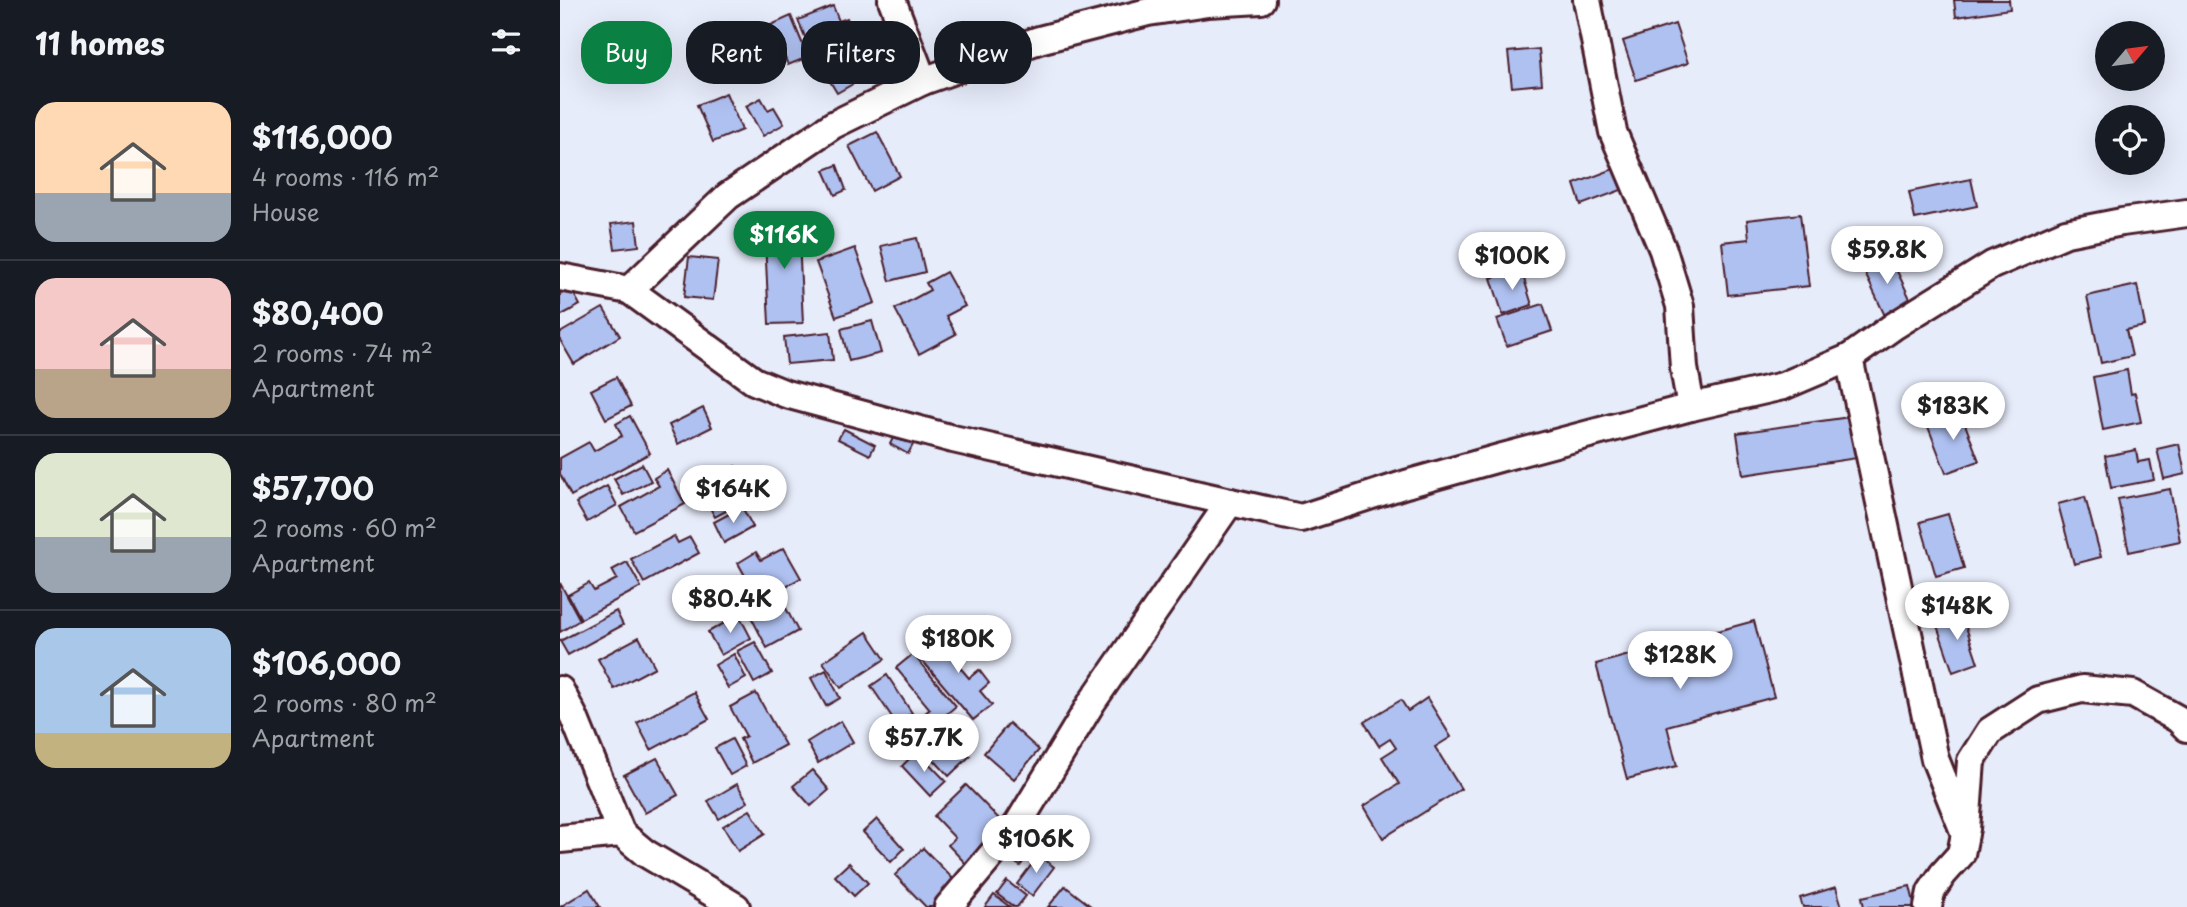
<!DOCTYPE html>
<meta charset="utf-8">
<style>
body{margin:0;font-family:"Playpen Sans",sans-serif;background:#242831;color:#f1f3f6;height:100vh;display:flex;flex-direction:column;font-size:26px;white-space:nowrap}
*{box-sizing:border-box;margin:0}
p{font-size:23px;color:#9ea1a6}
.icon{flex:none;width:38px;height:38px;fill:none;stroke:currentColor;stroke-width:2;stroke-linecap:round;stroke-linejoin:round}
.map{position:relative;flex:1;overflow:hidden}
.panel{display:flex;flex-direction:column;background:#171b24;width:560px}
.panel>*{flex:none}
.guide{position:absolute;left:21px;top:21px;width:665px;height:63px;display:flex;gap:14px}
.needle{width:46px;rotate:61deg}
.controls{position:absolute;left:1535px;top:21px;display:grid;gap:14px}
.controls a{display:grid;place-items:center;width:70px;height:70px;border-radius:50%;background:#171b24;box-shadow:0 7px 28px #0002;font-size:35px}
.price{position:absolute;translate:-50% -60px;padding:0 16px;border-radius:24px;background:#fff;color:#222;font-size:23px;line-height:46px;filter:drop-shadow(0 2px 4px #0008)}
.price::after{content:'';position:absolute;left:50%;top:42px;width:21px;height:16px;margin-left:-10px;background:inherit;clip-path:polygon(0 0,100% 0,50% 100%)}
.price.selected{background:#0b8043;color:#fff}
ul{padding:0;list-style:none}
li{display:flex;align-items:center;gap:21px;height:175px;padding:0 35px}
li+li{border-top:2px solid #363941}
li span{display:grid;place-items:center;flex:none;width:196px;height:140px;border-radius:21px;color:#555}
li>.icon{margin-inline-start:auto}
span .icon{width:84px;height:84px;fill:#fffc;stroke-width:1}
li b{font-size:30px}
h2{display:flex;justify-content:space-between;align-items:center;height:84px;padding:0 35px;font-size:30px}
.chip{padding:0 24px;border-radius:28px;background:#171b24;box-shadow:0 7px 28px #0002;font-size:24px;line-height:63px}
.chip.selected{background:#0b8043;color:#fff}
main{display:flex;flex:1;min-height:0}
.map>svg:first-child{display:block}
.building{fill:#afc1f1;stroke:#4a1f2b;stroke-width:2}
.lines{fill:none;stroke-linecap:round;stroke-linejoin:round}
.street-casing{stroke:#4a1f2b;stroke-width:32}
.street{stroke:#fff;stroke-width:26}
</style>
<main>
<section class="panel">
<h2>11 homes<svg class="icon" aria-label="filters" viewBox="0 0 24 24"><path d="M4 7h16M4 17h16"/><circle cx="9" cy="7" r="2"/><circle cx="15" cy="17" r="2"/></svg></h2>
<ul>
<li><span style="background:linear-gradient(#ffd9b3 65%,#9aa5b1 0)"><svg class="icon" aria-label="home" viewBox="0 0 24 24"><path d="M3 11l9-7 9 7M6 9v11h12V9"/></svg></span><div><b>$116,000</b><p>4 rooms · 116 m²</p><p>House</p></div></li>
<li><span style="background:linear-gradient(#f6c9c9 65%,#b9a48a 0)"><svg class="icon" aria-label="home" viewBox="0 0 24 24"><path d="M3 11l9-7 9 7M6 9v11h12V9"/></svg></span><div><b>$80,400</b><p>2 rooms · 74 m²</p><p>Apartment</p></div></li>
<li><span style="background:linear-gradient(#dfe7d0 60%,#9aa5b1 0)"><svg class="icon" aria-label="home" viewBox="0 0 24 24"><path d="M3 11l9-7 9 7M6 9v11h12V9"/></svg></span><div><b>$57,700</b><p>2 rooms · 60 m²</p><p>Apartment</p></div></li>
<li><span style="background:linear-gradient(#a9c7e8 75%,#c2b280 0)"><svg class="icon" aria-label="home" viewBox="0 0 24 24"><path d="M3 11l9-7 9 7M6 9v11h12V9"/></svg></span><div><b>$106,000</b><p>2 rooms · 80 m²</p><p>Apartment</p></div></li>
</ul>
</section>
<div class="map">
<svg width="1627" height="907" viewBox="0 0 1627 907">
<rect width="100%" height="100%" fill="#e7ecfb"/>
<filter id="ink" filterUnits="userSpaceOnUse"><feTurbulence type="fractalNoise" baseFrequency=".0143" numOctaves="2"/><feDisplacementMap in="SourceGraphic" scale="14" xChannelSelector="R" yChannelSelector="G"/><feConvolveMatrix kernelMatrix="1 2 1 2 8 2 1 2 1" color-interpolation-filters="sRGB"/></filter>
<g filter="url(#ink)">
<g class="building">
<path d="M1394 0H1449L1450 9 1396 17Z"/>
<path d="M273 6 279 21 287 18 295 37 252 54 238 20Z"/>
<path d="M231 16 248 57 228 65 211 25Z"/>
<path d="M1115 24 1128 63 1076 80 1063 41Z"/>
<path d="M315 45 326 65 277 93 265 73Z"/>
<path d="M979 49 982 84 952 87 948 52Z"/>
<path d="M166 93 182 130 153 142 137 105Z"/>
<path d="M201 98 208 110 214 107 224 124 203 136 186 106Z"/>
<path d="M317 132 340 176 312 191 289 146Z"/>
<path d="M277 165 286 190 275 195 264 170Z"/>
<path d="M1056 168 1064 189 1021 205 1014 184Z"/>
<path d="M1411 179 1417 206 1355 219 1349 192Z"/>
<path d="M1240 214 1249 286 1168 295 1162 242 1189 239 1187 220Z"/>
<path d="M238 218 243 323 209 324 204 219Z"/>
<path d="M76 221 79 246 55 249 51 224Z"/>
<path d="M357 238 365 272 330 281 321 246Z"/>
<path d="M295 248 315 303 276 317 256 262Z"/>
<path d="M1329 254 1353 305 1326 318 1302 267Z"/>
<path d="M129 257 158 260 153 300 124 297Z"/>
<path d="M961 269 972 305 943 315 931 278Z"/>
<path d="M386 272 405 306 386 316 396 334 359 354 335 309 370 290 366 283Z"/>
<path d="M1577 285 1585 326 1566 330 1572 356 1541 363 1527 296Z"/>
<path d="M10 287 20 305 0 316V293Z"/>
<path d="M983 304 992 331 947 346 937 319Z"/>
<path d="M43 308 60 336 14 364 0 340V333Z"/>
<path d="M312 321 321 353 289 361 281 329Z"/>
<path d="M270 332 273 360 227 364 224 337Z"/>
<path d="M1567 370 1571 394 1575 393 1581 422 1543 430 1533 377Z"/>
<path d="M56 377 71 406 46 419 31 390Z"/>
<path d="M143 408 152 427 118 444 109 425Z"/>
<path d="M1400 411 1419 461 1386 473 1367 424Z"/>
<path d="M70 416 90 453 11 496 0 474V458L29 442 34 451 62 436 56 424Z"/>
<path d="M1290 417 1297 458 1183 475 1177 433Z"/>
<path d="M284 429 315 445 310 455 278 439Z"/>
<path d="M336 432 355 441 348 454 330 444Z"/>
<path d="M1619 444 1625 474 1604 479 1597 449Z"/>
<path d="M1576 450 1578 462 1590 460 1594 480 1551 488 1545 456Z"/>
<path d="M82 464 91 481 63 495 54 479Z"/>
<path d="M175 466 183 480 176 485 184 501 155 517 138 486Z"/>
<path d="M107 470 125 504 74 531 61 507 99 486 94 478Z"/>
<path d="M47 486 57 505 27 522 16 503Z"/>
<path d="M1610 489 1620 541 1569 552 1558 499Z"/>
<path d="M1525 497 1541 557 1514 564 1498 504Z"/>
<path d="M182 507 193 527 164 543 154 522Z"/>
<path d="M1388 514 1404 568 1376 576 1360 522Z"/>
<path d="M114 536 118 543 130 537 139 553 84 583 71 559Z"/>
<path d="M224 548 241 578 199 601 178 563 196 552 201 560Z"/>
<path d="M67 562 81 587 21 619 8 595 29 583 34 591 57 579 52 570Z"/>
<path d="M0 583 20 620 0 632Z"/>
<path d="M218 593 238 631 207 648 187 609Z"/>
<path d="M56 611 63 625 8 655 0 641Z"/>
<path d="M1401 612 1418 663 1393 672 1375 620Z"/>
<path d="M179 615 191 638 161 655 148 632Z"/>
<path d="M1194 621 1214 697 1107 726 1117 766 1067 779 1036 664Z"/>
<path d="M396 631 412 650 397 664 409 678 419 670 429 683 420 691 432 705 413 720 362 660Z"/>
<path d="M307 632 325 659 281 688 263 662Z"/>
<path d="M79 637 95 667 54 689 38 659Z"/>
<path d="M195 642 212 673 194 683 177 651Z"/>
<path d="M174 654 186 678 168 688 155 665Z"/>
<path d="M353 654 396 706 350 746 340 734 370 709 336 668Z"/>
<path d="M266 670 280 698 266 706 251 678Z"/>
<path d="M327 675 352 713 336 723 311 686Z"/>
<path d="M134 692 149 719 91 750 77 723Z"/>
<path d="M196 693 225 745 192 763 180 739 186 736 170 707Z"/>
<path d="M867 698 891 737 875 747 901 789 823 838 804 806 839 784 822 757 836 748 830 739 819 746 804 722 841 700 848 711Z"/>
<path d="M281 721 293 742 258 763 247 742Z"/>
<path d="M449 723 479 750 454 779 424 753Z"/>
<path d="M382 727 410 756 389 776 362 747Z"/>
<path d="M172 739 186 766 170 775 155 748Z"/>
<path d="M357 751 386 781 370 796 342 766Z"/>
<path d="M97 758 118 795 85 813 64 775Z"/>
<path d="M252 770 269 790 251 806 233 786Z"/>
<path d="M177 784 188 802 159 819 148 801Z"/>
<path d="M406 785 447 827 408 866 388 845 395 838 374 816Z"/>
<path d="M190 810 205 834 178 851 163 826Z"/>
<path d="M317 819 344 849 331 862 303 832Z"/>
<path d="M463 842 473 850 460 866 450 859Z"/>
<path d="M363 848 401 887 380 907H366L335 875Z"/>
<path d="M479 855 494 867 472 896 457 884Z"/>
<path d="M289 863 308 883 294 896 275 876Z"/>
<path d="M447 881 466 896 457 907H454L437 894Z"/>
<path d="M505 886 532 907H488Z"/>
<path d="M1350 886 1355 907H1304L1302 897Z"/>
<path d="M1276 887 1282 907H1243L1240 898Z"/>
<path d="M29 889 40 907H0Z"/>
<path d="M434 895 450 907H425Z"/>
</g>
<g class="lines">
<g class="street-casing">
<g id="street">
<path d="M332 0 363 81"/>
<path d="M1027 0 1053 132 1103 250 1120 306 1124 368 1131 407"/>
<path d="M0 277 69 290 194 381 226 394 393 439 741 518 846 484 939 458 1131 407 1223 386 1289 358 1334 326 1432 265 1506 233 1562 222 1627 213"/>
<path d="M69 290 168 196 273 125 363 81 479 40 588 12 648 3 701 0"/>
<path d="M1289 358 1375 759 1405 834 1401 854 1383 874 1371 892 1368 907"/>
<path d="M0 690 14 717 61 833 85 853 176 907"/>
<path d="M1406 829 1411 761 1430 731 1478 700 1522 689 1573 694 1618 719 1627 728"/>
<path d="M0 839 61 833"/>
<path d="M388 907 458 824 532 702 670 502"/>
</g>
</g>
<use href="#street" class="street"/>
</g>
</g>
</svg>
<div class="controls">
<a><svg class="needle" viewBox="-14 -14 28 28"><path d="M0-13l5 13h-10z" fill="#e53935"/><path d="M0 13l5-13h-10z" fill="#9ea1a6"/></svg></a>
<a><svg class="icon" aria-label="locate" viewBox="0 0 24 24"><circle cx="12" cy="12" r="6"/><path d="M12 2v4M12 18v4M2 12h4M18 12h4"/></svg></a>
</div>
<b class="price selected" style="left:224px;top:271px">$116K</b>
<b class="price" style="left:1327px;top:286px">$59.8K</b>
<b class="price" style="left:952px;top:292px">$100K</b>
<b class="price" style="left:1393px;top:442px">$183K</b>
<b class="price" style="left:173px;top:525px">$164K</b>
<b class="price" style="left:170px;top:635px">$80.4K</b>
<b class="price" style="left:1397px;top:642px">$148K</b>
<b class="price" style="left:398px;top:675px">$180K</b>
<b class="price" style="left:1120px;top:691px">$128K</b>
<b class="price" style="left:364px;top:774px">$57.7K</b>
<b class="price" style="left:476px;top:875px">$106K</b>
<div class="guide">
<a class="chip selected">Buy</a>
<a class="chip">Rent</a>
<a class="chip">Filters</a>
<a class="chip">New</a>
</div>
</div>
</main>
